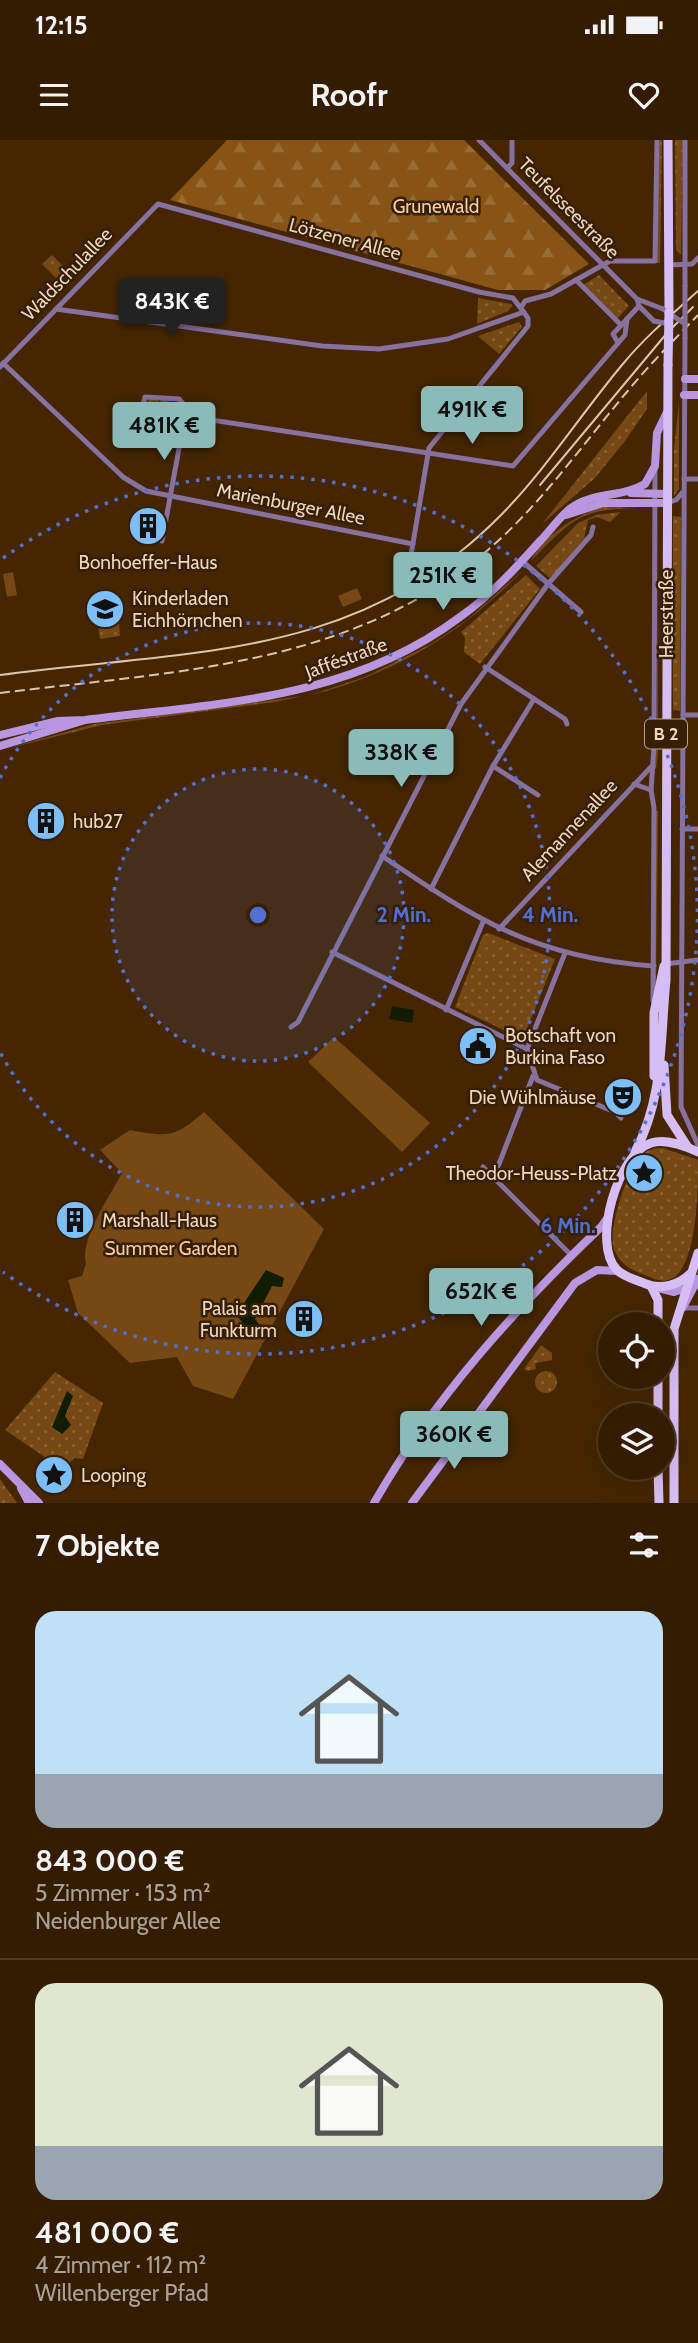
<!DOCTYPE html>
<html lang="de">
<meta charset="utf-8">
<style>
body{margin:0;font-family:Cabin,sans-serif;background:#3c250a;color:#f1f3f6;height:100vh;display:flex;flex-direction:column;font-size:26px;white-space:nowrap}
*{box-sizing:border-box;margin:0}
p{font-size:23px;color:#a9a199}
.icon{flex:none;width:38px;height:38px;fill:none;stroke:currentColor;stroke-width:2;stroke-linecap:round;stroke-linejoin:round}
.map{position:relative;height:1363px;overflow:hidden}
.sheet{display:flex;flex-direction:column;background:#341c00;flex:1}
.sheet>*{flex:none}
.tools{position:absolute;left:598px;top:1172px;display:grid;gap:14px}
.tools a{display:grid;place-items:center;width:77px;height:77px;border-radius:50%;background:#341c00;box-shadow:0 7px 28px #0002,0 0 0 2px #4e3a22;font-size:35px}
.price{position:absolute;translate:-50% -60px;padding:0 16px;border-radius:7px;background:#8bbbb9;color:#111;font-size:23px;line-height:46px;filter:drop-shadow(0 2px 4px #0008)}
.price::after{content:'';position:absolute;left:50%;top:42px;width:21px;height:16px;margin-left:-10px;background:inherit;clip-path:polygon(0 0,100% 0,50% 100%)}
.price.on{background:#222;color:#fff}
ul{padding:0;list-style:none}
li{display:grid;align-content:center;gap:14px;height:371px;padding:0 35px}
li+li{border-top:2px solid #4e3a22}
li span{display:grid;place-items:center;height:217px;border-radius:21px;color:#555}
li>.icon{margin-inline-start:auto}
span .icon{width:126px;height:126px;fill:#fffc;stroke-width:1}
li b{font-size:30px}
h2{display:flex;justify-content:space-between;align-items:center;height:84px;padding:0 35px;font-size:30px}
.status{display:flex;justify-content:space-between;align-items:center;height:49px;padding:0 35px;background:#341c00;direction:ltr}
.status svg{height:19px;fill:currentColor}
header{display:flex;justify-content:space-between;align-items:center;height:91px;padding:0 35px;background:#341c00;font-size:32px;font-weight:700}
.map>svg:first-child{display:block}
.grass{fill:url(#grass-dots)}
.forest{fill:url(#forest-firs)}
.garden{fill:#754814}
.water{fill:#121d00}
.lines{fill:none;stroke-linecap:round;stroke-linejoin:round}
.street{stroke:#87719f;stroke-width:5}
.secondary{stroke:#b996df;stroke-width:8}
.primary{stroke:#d7bdf5;stroke-width:9}
.tram{stroke:#ddc4aa;stroke-width:2}
.rail{stroke:#ddc4aa;stroke-width:2;stroke-dasharray:10 5;stroke-linecap:butt}
.street-bridge{stroke:#87719f;stroke-width:5}
.primary-bridge{stroke:#d7bdf5;stroke-width:9}
.ring{fill:none;stroke:#5270d2;stroke-width:3.5;stroke-dasharray:3.5 7}
.labels{text-anchor:middle;dominant-baseline:central;stroke-width:5;stroke-linejoin:round;paint-order:stroke}
.shield{fill:#351f06;stroke:#b79f87;stroke-width:2}
.shield-label{font-size:18px;font-weight:bold;fill:#efd6be}
.park-label{font-size:19px;fill:#facca0;stroke:#351f06}
.street-label{font-size:19px;fill:#efd6be;stroke:#351f06}
.poi-label{font-size:19px;fill:#efd6be;stroke:#351f06;text-anchor:start}
.centre{fill:#5270d2;stroke:#351f06;stroke-width:3.5}
.ring-label{font-size:21px;text-anchor:middle;font-weight:bold;fill:#5270d2;stroke:#351f06;stroke-width:5;stroke-linejoin:round;paint-order:stroke}
</style>
<div class="status"><b>12:15</b><svg viewBox="0 0 49 12"><path d="M0 12V9h3v3zM5 12V6h3v6zM10 12V3h3v9zM15 12V0h3v12zM26 1h20v11H26zM47 4h2v5h-2z"/></svg></div>
<header><svg class="icon" aria-label="menu" viewBox="0 0 24 24"><path d="M4 6h16M4 12h16M4 18h16"/></svg>Roofr<svg class="icon" aria-label="heart" viewBox="0 0 24 24"><path d="M12 20l-8-8c-3-5 5-10 8-4 3-6 11-1 8 4z"/></svg></header>
<div class="map">
<svg width="698" height="1363" viewBox="0 0 698 1363">
<defs>
<pattern id="grass-dots" width="8" height="8" patternUnits="userSpaceOnUse" patternTransform="scale(1.75)"><rect width="8" height="8" fill="#754814"/><path d="M2 2h.1M6 6h.1" fill="none" stroke="#896234" stroke-width="1.8" stroke-linecap="round"/></pattern>
<pattern id="forest-firs" width="22" height="20" patternUnits="userSpaceOnUse" patternTransform="scale(1.75)"><rect width="22" height="20" fill="#875415"/><path d="M5 1l3.5 6h-7zM16 11l3.5 6h-7z" fill="#986c35"/></pattern>
</defs>
<rect width="100%" height="100%" fill="#452600"/>
<g class="grass">
<path d="M659 0H662L660 123H656Z"/>
<path d="M675 0H683L681 115 676 110Z"/>
<path d="M52 115 66 129 56 138 42 124Z"/>
<path d="M599 135 629 166 617 179 583 145Z"/>
<path d="M478 158 512 164V166L508 171 477 184Z"/>
<path d="M519 182 522 187 499 214 478 196Z"/>
<path d="M647 251V269L625 301 595 338 542 384Z"/>
<path d="M152 258H159L155 284 146 280 142 271 146 262Z"/>
<path d="M161 259 181 265 183 276 178 284H157L162 268 159 267Z"/>
<path d="M679 261V349L674 356V309Z"/>
<path d="M602 367 647 368C582 368 575 376 531 421 544 395 575 376 602 367Z"/>
<path d="M621 372 610 382 597 377 588 380 584 399 552 436 549 437 536 426 578 383 596 375Z"/>
<path d="M658 376V614L656 629H654L657 607Z"/>
<path d="M673 376 681 377 680 571 673 570Z"/>
<path d="M523 430C464 492 394 534 311 555L367 536 431 504 467 480Z"/>
<path d="M526 435 540 449 480 524 464 512 465 498 461 492Z"/>
<path d="M119 481 120 496 100 499 98 484Z"/>
<path d="M303 556 275 562 102 585 2 610 94 584Z"/>
<path d="M656 671H658L656 843 655 842Z"/>
<path d="M488 793 555 819 523 899 455 867 483 795Z"/>
<path d="M663 1008 698 1020C698 1054 698 1162 650 1137 634 1131 620 1126 614 1109 607 1089 628 1028 643 1014 649 1009 656 1008 663 1008Z"/>
<path d="M541 1205 552 1213V1220L535 1223 536 1229 527 1231 524 1229Z"/>
<circle cx="546" cy="1242" r="11"/>
<path d="M55 1232 103 1263 83 1319 74 1318 69 1324 63 1319 58 1326 5 1290Z"/>
<path d="M0 1339 17 1363H0Z"/>
</g>
<path class="forest" d="M227 0H464L589 124 545 150H498L170 60Z"/>
<g class="garden">
<path d="M13 432 17 455 7 457 3 434Z"/>
<path d="M357 448 362 459 343 467 338 456Z"/>
<path d="M334 897 430 983 402 1012 308 922Z"/>
<path d="M204 972 324 1089 233 1259 193 1246 177 1217 130 1223 78 1173 68 1140 82 1136 86 1124C79 1100 110 1056 122 1033L100 1010 130 990C169 997 174 998 204 972Z"/>
</g>
<g class="water">
<path d="M392 866 414 870 412 883 389 879Z"/>
<path d="M266 1130 284 1138 282 1147 272 1146 255 1179 267 1194 265 1199 250 1191 236 1175Z"/>
<path d="M67 1251 73 1256 65 1276 71 1285 62 1294 52 1287Z"/>
</g>
<g class="lines">
<g class="street">
<path d="M479 0 637 159 639 166 654 181"/>
<path d="M507 28 512 23V0"/>
<path d="M669 125 692 124 698 118"/>
<path d="M576 140 621 185"/>
<path d="M685 146V0"/>
<path d="M637 159 663 169"/>
<path d="M522 166 525 161 551 154 610 121H655L657 0"/>
<path d="M56 169 322 206 379 209 448 199 524 172"/>
<path d="M685 198 681 967 698 1005"/>
<path d="M618 203 613 194 639 166"/>
<path d="M3 223 123 337 146 351 413 404"/>
<path d="M0 227 158 64 479 152 513 158 528 178V186L429 308 408 433"/>
<path d="M185 276 513 326 625 195 627 179"/>
<path d="M684 339H698"/>
<path d="M667 363 676 360 683 352"/>
<path d="M162 401 185 276 186 267 179 259 145 257 140 276 142 281 182 289"/>
<path d="M522 421 581 472"/>
<path d="M485 527 565 579 567 584"/>
<path d="M683 575H698"/>
<path d="M493 626 538 655"/>
<path d="M634 644 651 650"/>
<path d="M682 689H698"/>
<path d="M382 716C477 780 535 818 654 826"/>
<path d="M431 749 493 626 534 559"/>
<path d="M499 789 651 627"/>
<path d="M332 812 527 909"/>
<path d="M665 824 698 820"/>
<path d="M653 861 654 668 651 650 654 607 655 329"/>
<path d="M446 870 483 782"/>
<path d="M291 887 298 882 461 564 548 444 591 395 593 387"/>
<path d="M527 909 537 940 615 972 621 978"/>
<path d="M527 909 565 813"/>
<path d="M483 1027 572 1116"/>
<path d="M494 1037 533 936"/>
<path d="M683 1168H698"/>
</g>
<g class="secondary">
<path d="M685 239H698"/>
<path d="M684 255H698"/>
<path d="M631 353 667 354"/>
<path d="M566 375 603 363H667"/>
<path d="M0 595 58 581 85 580C218 563 349 560 460 477 491 455 516 428 541 400 551 390 562 373 574 366 596 352 623 357 645 344L655 326 657 293 668 270"/>
<path d="M0 606 82 581"/>
<path d="M654 1147 674 1152 696 1145"/>
<path d="M683 1167 698 1139"/>
<path d="M0 1324 39 1363"/>
<path d="M21 1348 29 1363"/>
<path d="M374 1363C434 1258 514 1170 601 1087L608 1077"/>
<path d="M412 1363 575 1143 597 1130 618 1131"/>
</g>
<g class="primary">
<path d="M668 0 669 172"/>
<path d="M664 925 667 975 687 1006"/>
<path d="M654 936V873L664 826"/>
<path d="M635 1012C664 958 660 900 666 840L668 225"/>
<path d="M690 1134C679 1145 661 1150 646 1144 637 1140 624 1137 617 1130 591 1104 618 1013 651 1003 666 998 685 1006 698 1012"/>
<path d="M651 1146 658 1160V1185"/>
<path d="M658 1237V1276"/>
<path d="M658 1328 659 1363"/>
<path d="M674 1363V1189L698 1113"/>
</g>
<g class="tram">
<path d="M540 345 667 193 693 167"/>
<path d="M0 535C190 509 357 522 502 374 547 328 581 274 622 225 645 197 671 175 698 151"/>
</g>
<path class="rail" d="M0 553C176 531 359 527 498 401 546 357 584 303 626 253 649 225 674 200 698 175"/>
<g class="street-bridge">
<path d="M685 146V198"/>
<path d="M663 169 685 184"/>
<path d="M654 181 669 184"/>
</g>
<path class="primary-bridge" d="M668 225 669 172"/>
</g>
<circle cx="258" cy="775" r="146" fill="#5270d2" fill-opacity=".12"/>
<g class="ring">
<circle cx="258" cy="775" r="146"/>
<path d="M0 638A292 292 0 1 1 0 912"/>
<path d="M3 418A439 439 0 1 1 3 1132"/>
</g>
<defs>
<g id="building-disc" transform="scale(2.0125)"><circle r="9.5" fill="#7bbef8" stroke="#351f06"/><path d="M-4-6H4V6H1V3H-1V6H-4ZM-2.5-4.3h1.7v1.8h-1.7ZM.8-4.3h1.7v1.8H.8ZM-2.5-1h1.7V.8h-1.7ZM.8-1h1.7V.8H.8Z" fill="#111"/></g>
<g id="school-disc" transform="scale(2.0125)"><circle r="9.5" fill="#7bbef8" stroke="#351f06"/><path d="M0-5L7-2L0 1L-7-2ZM-4 1L0 2.5L4 1V4Q0 6-4 4Z" fill="#111"/></g>
<g id="civic-disc" transform="scale(2.0125)"><circle r="9.5" fill="#7bbef8" stroke="#351f06"/><path d="M-.6-6.5H3V-4.5H.6V-3L4-1V1h2V6H-6V1h2V-1L-.6-3ZM-1.2 2.5V6h2.4V2.5Z" fill="#111"/></g>
<g id="theatre-disc" transform="scale(2.0125)"><circle r="9.5" fill="#7bbef8" stroke="#351f06"/><path d="M-5-5.5Q0-4 5-5.5V0Q5 5 0 6Q-5 5-5 0ZM-3.3-2.5H-1v1.5H-3.3ZM1-2.5H3.3v1.5H1ZM-2.8 1Q0 5.5 2.8 1Z" fill="#111"/></g>
<g id="sight-disc" transform="scale(2.0125)"><circle r="9.5" fill="#7bbef8" stroke="#351f06"/><path d="M0-6L1.8-2.2L6-1.7L2.9 1.2L3.7 5.4L0 3.3L-3.7 5.4L-2.9 1.2L-6-1.7L-1.8-2.2Z" fill="#111"/></g>
</defs>
<g fill-rule="evenodd">
<use href="#building-disc" x="148" y="386"/>
<use href="#school-disc" x="105" y="469"/>
<use href="#building-disc" x="46" y="681"/>
<use href="#civic-disc" x="478" y="906"/>
<use href="#theatre-disc" x="623" y="957"/>
<use href="#sight-disc" x="644" y="1033"/>
<use href="#building-disc" x="75" y="1080"/>
<use href="#building-disc" x="304" y="1179"/>
<use href="#sight-disc" x="54" y="1335"/>
</g>
<g class="labels">
<rect class="shield" x="645" y="579.5" width="42" height="29" rx="5"/>
<g class="shield-label">
<text x="666" y="594">B 2</text>
</g>
<g class="park-label">
<text x="436" y="66">Grunewald</text>
<text x="171" y="1108">Summer Garden</text>
</g>
<g class="street-label">
<text transform="translate(569 68) rotate(45)">Teufelsseestraße</text>
<text transform="translate(345 99) rotate(15)">Lötzener Allee</text>
<text transform="translate(67 134) rotate(-46)">Waldschulallee</text>
<text transform="translate(291 364) rotate(11)">Marienburger Allee</text>
<text transform="translate(666 474) rotate(-90)">Heerstraße</text>
<text transform="translate(346 518) rotate(-20)">Jafféstraße</text>
<text transform="translate(569 690) rotate(-47)">Alemannenallee</text>
</g>
<g class="poi-label">
<text x="148" y="422" text-anchor="middle">Bonhoeffer-Haus</text>
<text x="132" y="458">Kinderladen<tspan x="132" dy="22">Eichhörnchen</tspan></text>
<text x="73" y="681">hub27</text>
<text x="505" y="895">Botschaft von<tspan x="505" dy="22">Burkina Faso</tspan></text>
<text x="596" y="957" text-anchor="end">Die Wühlmäuse</text>
<text x="617" y="1033" text-anchor="end">Theodor-Heuss-Platz</text>
<text x="102" y="1080">Marshall-Haus</text>
<text x="277" y="1168" text-anchor="end">Palais am<tspan x="277" dy="22">Funkturm</tspan></text>
<text x="81" y="1335">Looping</text>
</g>
</g>
<circle cx="258" cy="775" r="10" class="centre"/>
<g class="ring-label">
<text x="404" y="782">2 Min.</text>
<text x="550" y="782">4 Min.</text>
<text x="568" y="1093">6 Min.</text>
</g>
</svg>
<div class="tools">
<a><svg class="icon" aria-label="locate" viewBox="0 0 24 24"><circle cx="12" cy="12" r="6"/><path d="M12 2v4M12 18v4M2 12h4M18 12h4"/></svg></a>
<a><svg class="icon" aria-label="layers" viewBox="0 0 24 24"><path d="M12 4l9 5-9 5-9-5zM3 14l9 5 9-5"/></svg></a>
</div>
<b class="price on" style="left:172px;top:198px">843K €</b>
<b class="price" style="left:472px;top:306px">491K €</b>
<b class="price" style="left:164px;top:322px">481K €</b>
<b class="price" style="left:443px;top:472px">251K €</b>
<b class="price" style="left:401px;top:649px">338K €</b>
<b class="price" style="left:481px;top:1188px">652K €</b>
<b class="price" style="left:454px;top:1331px">360K €</b>
</div>
<section class="sheet">
<h2>7 Objekte<svg class="icon" aria-label="filters" viewBox="0 0 24 24"><path d="M4 7h16M4 17h16"/><circle cx="9" cy="7" r="2"/><circle cx="15" cy="17" r="2"/></svg></h2>
<ul>
<li><span style="background:linear-gradient(#bfe0f5 75%,#9aa5b1 0)"><svg class="icon" aria-label="home" viewBox="0 0 24 24"><path d="M3 11l9-7 9 7M6 9v11h12V9"/></svg></span><div><b>843 000 €</b><p>5 Zimmer · 153 m²</p><p>Neidenburger Allee</p></div></li>
<li><span style="background:linear-gradient(#dfe7d0 75%,#9aa5b1 0)"><svg class="icon" aria-label="home" viewBox="0 0 24 24"><path d="M3 11l9-7 9 7M6 9v11h12V9"/></svg></span><div><b>481 000 €</b><p>4 Zimmer · 112 m²</p><p>Willenberger Pfad</p></div></li>
</ul>
</section>
